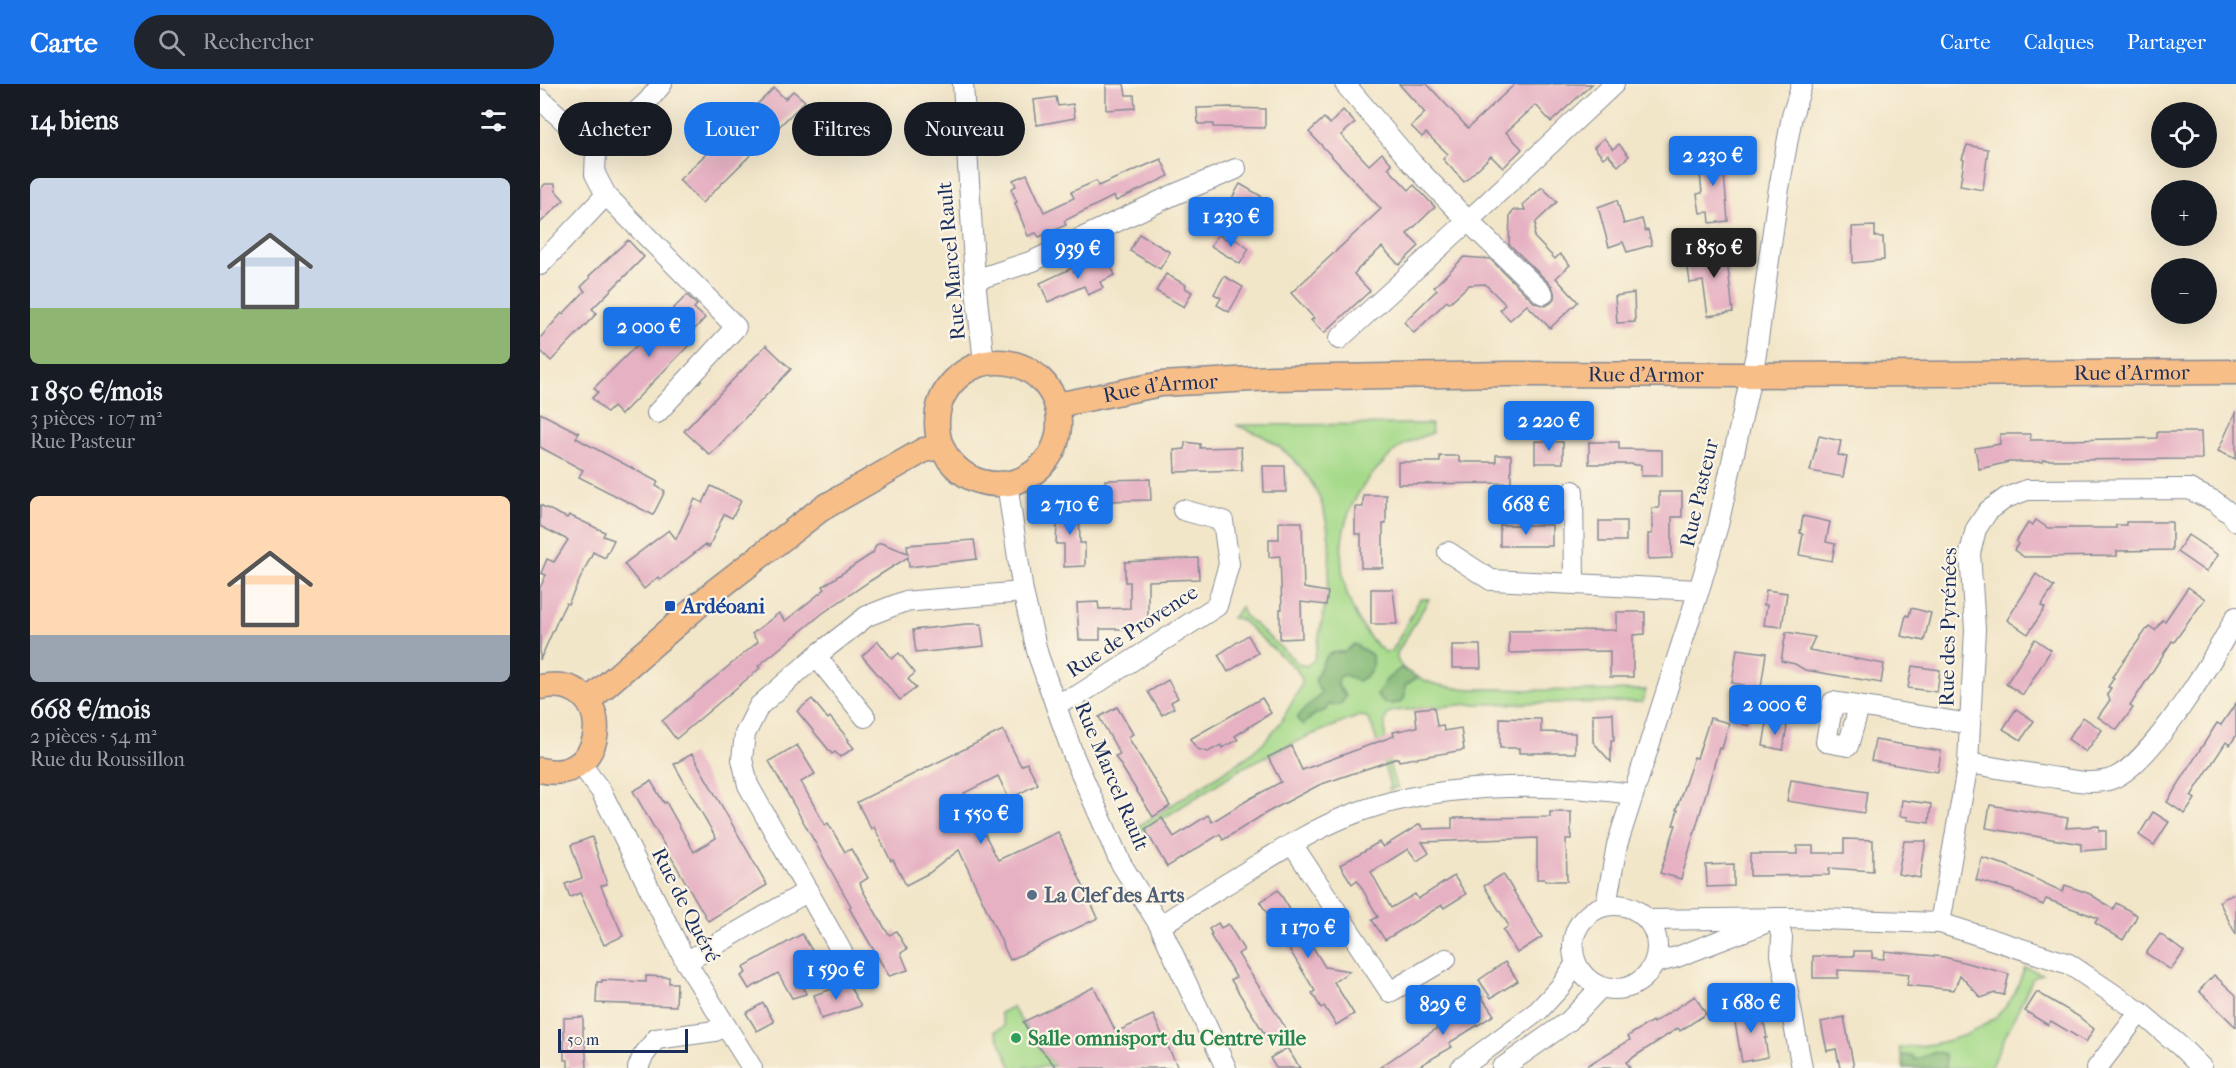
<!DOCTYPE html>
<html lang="fr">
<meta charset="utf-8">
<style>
body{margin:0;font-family:"IM FELL French Canon",serif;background:#20242c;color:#f1f3f6;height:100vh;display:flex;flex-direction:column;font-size:22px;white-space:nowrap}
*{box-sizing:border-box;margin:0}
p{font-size:20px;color:#9ea1a6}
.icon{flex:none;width:33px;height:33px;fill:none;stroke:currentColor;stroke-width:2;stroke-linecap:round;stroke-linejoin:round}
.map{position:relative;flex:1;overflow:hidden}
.details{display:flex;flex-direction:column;background:#171b24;width:540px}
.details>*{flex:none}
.hud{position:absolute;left:18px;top:18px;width:570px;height:54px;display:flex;gap:12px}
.fabs{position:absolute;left:1611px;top:18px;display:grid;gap:12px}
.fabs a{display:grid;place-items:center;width:66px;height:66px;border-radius:50%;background:#171b24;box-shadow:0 6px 24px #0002;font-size:30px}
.scale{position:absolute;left:18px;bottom:15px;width:130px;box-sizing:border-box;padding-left:6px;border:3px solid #1b2f5e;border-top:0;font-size:16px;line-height:21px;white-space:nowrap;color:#1b2f5e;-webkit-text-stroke:4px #fcf5e5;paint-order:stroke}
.price{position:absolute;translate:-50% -51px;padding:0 14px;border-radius:6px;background:#1a73e8;color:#fff;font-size:20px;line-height:39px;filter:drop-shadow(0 2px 3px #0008)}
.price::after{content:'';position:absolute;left:50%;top:36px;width:18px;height:14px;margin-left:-9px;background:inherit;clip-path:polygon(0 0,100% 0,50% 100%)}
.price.active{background:#222;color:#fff}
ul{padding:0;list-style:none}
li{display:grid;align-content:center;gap:12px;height:318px;padding:0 30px}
li span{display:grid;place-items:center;height:186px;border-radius:9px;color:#555}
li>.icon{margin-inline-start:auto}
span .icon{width:108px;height:108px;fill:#fffc;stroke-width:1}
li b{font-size:26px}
h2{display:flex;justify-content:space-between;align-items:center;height:72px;padding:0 30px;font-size:26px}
.tag{padding:0 21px;border-radius:27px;background:#171b24;box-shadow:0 6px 24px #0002;font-size:21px;line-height:54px}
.tag.active{background:#1a73e8;color:#fff}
header{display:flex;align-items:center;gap:36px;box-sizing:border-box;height:84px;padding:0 30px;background:#1a73e8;color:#fff}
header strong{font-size:28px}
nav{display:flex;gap:33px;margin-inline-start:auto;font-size:21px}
.search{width:420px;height:54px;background:#20242c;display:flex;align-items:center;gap:15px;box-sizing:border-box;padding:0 21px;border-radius:33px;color:#9ea1a6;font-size:22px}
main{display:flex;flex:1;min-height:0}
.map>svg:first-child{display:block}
.green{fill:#a6da8a;stroke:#608474;stroke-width:1.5}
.forest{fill:#84ba76;stroke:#50746a;stroke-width:1.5}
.building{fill:#e6b1c3}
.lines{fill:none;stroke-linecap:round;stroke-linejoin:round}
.minor-casing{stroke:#868a94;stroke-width:22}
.major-casing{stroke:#868a94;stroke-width:27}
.minor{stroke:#fff;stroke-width:20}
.major{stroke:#f7be88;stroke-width:24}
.transit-dot{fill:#1a4fb4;stroke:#fcf5e5;stroke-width:2}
.service-dot{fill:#5c6f8a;stroke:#fcf5e5;stroke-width:2}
.leisure-dot{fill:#2e9e5b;stroke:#fcf5e5;stroke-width:2}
.labels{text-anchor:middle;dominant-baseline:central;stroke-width:4.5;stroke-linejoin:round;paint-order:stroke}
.street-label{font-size:21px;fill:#1b2f5e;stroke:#fcf5e5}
.transit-label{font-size:21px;font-weight:bold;fill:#164399;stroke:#fcf5e5;text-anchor:start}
.service-label{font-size:21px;font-weight:bold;fill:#4e5e75;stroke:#fcf5e5;text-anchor:start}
.leisure-label{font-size:21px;font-weight:bold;fill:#27864d;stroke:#fcf5e5;text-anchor:start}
</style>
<header>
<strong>Carte</strong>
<div class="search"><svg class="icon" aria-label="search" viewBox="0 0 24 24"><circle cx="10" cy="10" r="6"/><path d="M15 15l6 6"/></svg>Rechercher</div>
<nav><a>Carte</a><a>Calques</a><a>Partager</a></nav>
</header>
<main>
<section class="details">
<h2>14 biens<svg class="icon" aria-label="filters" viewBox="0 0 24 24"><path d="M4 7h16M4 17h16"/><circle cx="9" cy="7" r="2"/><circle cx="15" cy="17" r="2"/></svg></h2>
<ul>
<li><span style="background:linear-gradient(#c9d6e8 70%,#8fb573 0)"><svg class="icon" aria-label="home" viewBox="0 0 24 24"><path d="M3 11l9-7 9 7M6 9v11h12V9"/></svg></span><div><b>1 850 €/mois</b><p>3 pièces · 107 m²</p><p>Rue Pasteur</p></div></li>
<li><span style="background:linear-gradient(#ffd9b3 75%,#9aa5b1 0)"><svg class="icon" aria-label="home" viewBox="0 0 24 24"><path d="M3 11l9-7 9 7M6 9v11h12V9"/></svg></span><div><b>668 €/mois</b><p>2 pièces · 54 m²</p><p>Rue du Roussillon</p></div></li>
</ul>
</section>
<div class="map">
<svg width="1696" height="984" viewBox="0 0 1696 984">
<rect width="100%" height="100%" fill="#fcf5e5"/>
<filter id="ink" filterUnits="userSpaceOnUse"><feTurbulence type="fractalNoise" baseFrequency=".0167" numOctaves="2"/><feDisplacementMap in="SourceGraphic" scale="12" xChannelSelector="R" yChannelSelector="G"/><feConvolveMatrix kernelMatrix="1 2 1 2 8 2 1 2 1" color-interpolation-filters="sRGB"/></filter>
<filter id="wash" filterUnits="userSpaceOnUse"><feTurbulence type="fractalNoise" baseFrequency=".008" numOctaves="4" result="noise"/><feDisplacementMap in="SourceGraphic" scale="24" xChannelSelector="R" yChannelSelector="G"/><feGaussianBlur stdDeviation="1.35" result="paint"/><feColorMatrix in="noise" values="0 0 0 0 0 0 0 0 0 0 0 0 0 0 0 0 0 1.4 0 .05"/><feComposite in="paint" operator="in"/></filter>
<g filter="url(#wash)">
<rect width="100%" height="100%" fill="#f2e6c9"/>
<g class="green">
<path d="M891 340 892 349C882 353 868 357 859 364 853 368 847 375 842 380 806 415 794 458 806 506 812 528 826 554 845 568L852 567 880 515H889L857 569C854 589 894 601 910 603 927 606 945 605 962 605 1010 607 1058 607 1106 606L1102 618 930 620 853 627 847 631C841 643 850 693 858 703L849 706 850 701 832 642 827 633 819 632 766 653 702 684 594 753 591 747 707 673 725 657 741 638 761 602 762 595 757 586 700 535 692 534 701 523 704 531 759 580 766 582 774 576C791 497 812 408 729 356 719 349 707 346 696 341Z"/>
<path d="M1485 883 1502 890 1493 894 1450 984H1364L1359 964C1397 962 1441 953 1467 921 1476 911 1480 895 1485 883Z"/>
<path d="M472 923 498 962 516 982 472 984 455 947 465 942 460 929Z"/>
</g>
<g class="forest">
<path d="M814 560 832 571C834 585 829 591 818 597L805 591 799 593 798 602 806 612 802 619 793 622 789 620 786 626 774 631 763 641 757 635C762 624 775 619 781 609L775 596C783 580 783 565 805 568Z"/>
<path d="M861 584 877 593 865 602V612L862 618C851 621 845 622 837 612L846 596Z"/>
<path d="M1396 968 1401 969 1405 971 1406 984H1364L1361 971 1373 972 1374 976Z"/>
</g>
<g id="blocks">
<g class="building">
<path d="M566 0H584L586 11H594L595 24 566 26Z"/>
<path d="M859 0H887L928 44 975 0H1052L1011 38 996 21 966 48 982 65 963 84 951 72 924 98 903 75 908 70 886 49 882 53 871 42 885 29Z"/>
<path d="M234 4 245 15 253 7 265 17 162 119 139 96Z"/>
<path d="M516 13 518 22 533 20 535 34 497 41 494 16Z"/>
<path d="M692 23V24L725 25V44L673 43V40H658L657 24Z"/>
<path d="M803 26 815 39 801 51 829 81 842 69 852 80 848 84 869 106 874 101 895 123 867 150 879 162 859 181 842 163 819 184 814 190 830 207 784 249 771 236 774 234 751 209 841 125 769 48 784 34 790 40Z"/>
<path d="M1064 54 1073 65 1079 60 1089 72 1078 82 1068 70 1063 74 1054 63Z"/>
<path d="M1427 61 1448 65 1443 106 1420 102 1424 76 1422 75Z"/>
<path d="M1182 67 1188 137 1170 139 1169 128 1160 129 1157 110 1162 109 1158 71H1164V68Z"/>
<path d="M621 75 629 92 576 117 574 112 524 137 526 141 499 153 496 149 488 152 475 119 477 118 471 105 476 102 473 96 487 90 504 128 534 114 531 108 556 97 558 102Z"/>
<path d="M5 100H15L16 107 24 116 0 139V106Z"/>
<path d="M700 100 721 112 708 137 686 125Z"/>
<path d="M1002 103 1017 118 996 138 994 153 1015 175 1020 170 1030 181 1016 194 1038 218 1010 244 987 221 970 236 960 226 965 220 945 200 929 201 909 219 907 217 874 249 864 238 897 206 894 203 924 173 950 175 995 219 1006 222 1012 218 1015 212 1012 202 969 160 970 131 974 126H985L983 121Z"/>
<path d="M1077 116 1084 140 1102 135 1105 147 1108 146 1112 161 1087 168 1083 158 1069 163 1058 123Z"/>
<path d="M1335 142V153H1343L1344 176 1313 179 1312 143Z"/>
<path d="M599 150 630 168 620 185 590 167Z"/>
<path d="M678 150 686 155 689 151 709 165 700 180 671 162Z"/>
<path d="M88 156 104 173 52 225 57 229 11 277 0 266V254L22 229 23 230 45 207 41 203 50 194 49 192Z"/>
<path d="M1185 158 1193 228 1168 232 1163 197 1150 199 1148 184 1163 182 1161 161Z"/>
<path d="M566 173 575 191 560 198 563 204 548 211 544 202 508 218 500 199 532 184 534 188Z"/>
<path d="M626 190 646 201 645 204 652 208 644 223 616 207Z"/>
<path d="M684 192 703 203 689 228 677 221 681 214 674 210Z"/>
<path d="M1094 209 1095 238 1077 239 1075 212Z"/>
<path d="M147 211 157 221 154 224 165 234 150 250 155 255 81 331 73 323 67 329 52 314 58 308 54 304Z"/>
<path d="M226 261 251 285 170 371 144 347Z"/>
<path d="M1696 327V375L1678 367Z"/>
<path d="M0 329 39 349 36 354 45 359 118 398 116 402 125 407 113 431 39 393 43 386 0 363Z"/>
<path d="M1617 348H1661L1662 375 1503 376V378H1469L1439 385 1435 364 1460 360V350H1490V356H1526L1617 354Z"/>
<path d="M1279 352 1301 357 1298 371 1307 373 1303 393 1270 387Z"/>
<path d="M995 357 1023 358V379H995Z"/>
<path d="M645 358 660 360V364L701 363 702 386 635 388 634 366 645 365Z"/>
<path d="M1049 358H1079V365L1122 366V392H1101V381H1094V380H1049Z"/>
<path d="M956 371H971V399L858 400V378H900V372H919V378H956Z"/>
<path d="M723 382H745L746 408H724Z"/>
<path d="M610 395 611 416 565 417V396Z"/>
<path d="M171 402 201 417 192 434 184 430 169 463 165 461 120 496 118 493 104 505 84 480 129 446 136 455 155 415 163 419Z"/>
<path d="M1119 408H1142V433H1132V474L1108 475V450H1112V424H1119Z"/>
<path d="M823 411H846V440H843V484H821V450H815V423H823Z"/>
<path d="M0 421 27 434 29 431 65 448 63 452 74 456 65 474 53 468 28 520 26 519 20 531 0 576V504L6 491 1 489 7 475 14 478 28 456 0 442Z"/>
<path d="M518 421H539L540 459H545V482L524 483V460H516Z"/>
<path d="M1263 432 1290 438 1286 458 1295 460 1292 477 1259 471 1263 450 1260 449Z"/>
<path d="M1496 436 1508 444H1576V441H1586V438H1632V466L1577 467V472L1484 473 1474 466 1478 460 1476 458 1488 439 1492 442Z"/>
<rect x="1059" y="437" width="27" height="20"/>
<path d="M739 438H762L764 504 788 508 786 521 761 518 762 554 740 555V525H742L740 472 729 473V455H739Z"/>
<rect x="960" y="441" width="52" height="21"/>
<path d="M1648 451 1678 471 1666 488 1637 468Z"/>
<path d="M434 456 437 475 369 483 368 473 330 497 283 529 250 556 218 582 220 584 136 655 122 637 218 558 212 550 239 529 245 537 285 505 283 502 333 469 336 461 341 459 368 469 367 461Z"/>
<path d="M658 474 659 495 608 497V542H600V545H560V556H539L537 519 558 518 559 525 590 524V498H585V478Z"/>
<path d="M1496 490 1514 503 1501 522 1505 524 1488 550 1467 536Z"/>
<path d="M1648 503 1665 515 1634 558 1632 557 1590 622 1593 624 1577 646 1558 633 1570 616 1567 610 1571 604 1568 603 1574 594 1572 593 1609 542 1615 546 1622 536 1625 537Z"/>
<path d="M831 505H853L857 540H831Z"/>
<path d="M1226 506 1247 509 1242 543 1224 541 1227 521H1224Z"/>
<path d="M1371 524 1391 529 1384 557 1361 552 1366 531 1369 532Z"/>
<path d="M1076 528H1105V550L1093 551V593H1070V567L969 569V547L1076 546Z"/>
<path d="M426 540H441L444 562 376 569 373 546Z"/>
<path d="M1246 548 1275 553 1269 566 1344 580 1341 599 1265 586 1255 580 1241 577Z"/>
<path d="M708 551 718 569 688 588 678 571Z"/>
<path d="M1495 555 1511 566 1483 611 1466 600Z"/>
<path d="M338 557 352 575 359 569 375 589 368 595 376 604 360 616 322 572Z"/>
<path d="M912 561H940L941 584H912Z"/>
<path d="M1197 565 1226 569 1221 603 1214 602 1209 642 1189 636 1204 601 1192 599Z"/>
<path d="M1372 582 1400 586 1397 608 1368 604Z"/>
<path d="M628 596 638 614 631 618 634 624 622 631 608 608Z"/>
<path d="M722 614 731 629 695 652 698 656 682 664 681 661 668 668 657 665 650 655Z"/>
<path d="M272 615 288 635 290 633 309 656 308 657 314 664 300 673 295 668 292 670 257 627Z"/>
<path d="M1696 619V652L1690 661 1686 658 1651 712 1655 715 1645 730 1627 718 1677 639 1681 641Z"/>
<path d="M577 623 593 650 588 653 630 722 613 733 575 672 580 670 559 633Z"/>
<path d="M894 623 897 642 903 641 904 647 921 644 924 666 859 677 858 674 779 701 726 729 683 756 680 750 627 783 605 745 622 734 634 753 668 731 672 738 711 714 741 698 728 673 751 662 762 686 854 652 853 648 877 643 875 625Z"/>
<path d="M1476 625 1494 637 1481 656 1463 645Z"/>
<path d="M1073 629 1074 656H1071V678L1053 658V630Z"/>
<path d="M1543 633 1562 646 1546 668 1528 655Z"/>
<path d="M960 634 1001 635V648L1035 649V669H979V664H960Z"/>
<path d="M1170 634 1189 639 1182 665 1179 664 1141 795 1120 789 1136 741H1133L1138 726H1136L1154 673 1157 674Z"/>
<path d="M1227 638 1247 642 1243 666 1223 662Z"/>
<path d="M463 646 481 682 487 679 498 700 469 715 458 692 424 709 458 776 518 748 558 834 470 876 419 766 389 789 366 801 353 776 351 777 334 743 331 745 317 718Z"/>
<path d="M1335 656 1401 667 1398 688 1331 677Z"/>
<path d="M257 661 275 690 261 698 285 741 288 739 305 768 311 765 328 794 320 799 323 807 347 848 350 851 356 847 367 865 361 869 368 886 349 892 309 824 311 822 229 677Z"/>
<path d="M152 670 227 801 168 837 93 707 111 697 124 719 126 718 154 768 176 754 134 680Z"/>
<path d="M1251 696 1327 708 1324 729 1247 717Z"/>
<path d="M1362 716 1391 720 1389 739 1367 736 1368 733 1360 732Z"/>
<path d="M1450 721 1528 734 1526 744 1559 742V747H1566V765L1541 767V760L1446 744Z"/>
<path d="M1010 728H1031V755H1026L1027 797H1005L1004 795H997V754L882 758 889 769 877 777 868 765 831 788 851 824 875 810 878 815 914 792 926 810 904 824 902 821 845 856 832 836 838 833 817 796 812 800 800 781 839 758 843 763 880 740 883 745 912 744V734L1010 733Z"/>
<path d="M1613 728 1629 738 1614 761 1599 751Z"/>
<path d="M52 753 67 800 61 802 83 852 64 861 40 809 30 813 25 800 42 794 31 761Z"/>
<path d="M1304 755 1333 756V787L1289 784V791L1210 792V770H1257V762H1273V769H1304Z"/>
<path d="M1364 757H1386L1380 794 1358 790Z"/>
<path d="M1442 774 1466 781 1523 808 1525 801 1550 810 1573 825 1576 819 1597 831 1595 836 1583 856 1555 839 1558 834 1506 815 1503 821 1472 806 1436 796Z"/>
<path d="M1194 780V802L1167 803 1166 781Z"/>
<path d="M963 790 1002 853 977 869 963 846 969 842 944 802Z"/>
<path d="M738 806 785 883 810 887 794 898 814 930 796 941 784 922 781 924 772 909 775 907 720 818Z"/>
<path d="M1696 809V851L1679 817Z"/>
<path d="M678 839 681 844 688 840 704 866 698 870 747 946 729 957 691 896 696 893 670 851 672 850 669 845Z"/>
<path d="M262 850 273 868 256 878 266 910 252 914 238 889 209 905 201 892 206 889 203 883Z"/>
<path d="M1620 850 1644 868 1631 886 1606 869Z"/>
<path d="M1314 867H1332V874L1344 875 1345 867 1404 873 1469 890 1464 911 1455 909 1441 914 1420 891 1414 906 1367 901 1369 890 1348 888 1298 886V894H1273V872H1314Z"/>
<path d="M965 878 978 897 951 914 939 896Z"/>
<path d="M1674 891 1696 911V943L1659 907Z"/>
<path d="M106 892 129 893V899H137L136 922 56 919 57 898H62V896L106 898Z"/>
<path d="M308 900 321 922 281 935 274 911Z"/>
<path d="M554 903 576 948 613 931 638 984H517L498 962 483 938Z"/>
<path d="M1497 908 1538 932 1554 945 1546 958 1511 937 1508 941 1485 927Z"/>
<path d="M941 912 954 931 909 959 912 963 876 984H839L912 934 910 932Z"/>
<path d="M1155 912 1166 930 1140 947 1138 944 1086 978 1090 984H1043L1090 956 1088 952 1112 937 1113 939Z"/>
<path d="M223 919 234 938 217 947 206 929Z"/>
<path d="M1221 922 1227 954H1225L1228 973 1202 978 1193 927Z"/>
<path d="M43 933V957H45L47 984H28V976H24V934Z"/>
<path d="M1304 933 1314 984H1300L1296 965 1287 967 1281 938Z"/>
<path d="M747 964 760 984H736L730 974Z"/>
</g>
</g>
</g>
<g filter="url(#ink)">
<use href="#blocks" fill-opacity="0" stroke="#868a94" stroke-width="1.5"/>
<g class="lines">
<g class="minor-casing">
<g id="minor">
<path d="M423 0 435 196 444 279"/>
<path d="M805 0 872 79 928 137 1074 0"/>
<path d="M0 15 56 66 55 90 66 111 196 243 117 329"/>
<path d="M56 66 108 17 122 0"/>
<path d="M0 181 66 111"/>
<path d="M435 196 493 177 633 111 696 85"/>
<path d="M799 255 928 137 1003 210"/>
<path d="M467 399 483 508 498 571 534 673 580 778 620 842 686 984"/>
<path d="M1033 407 1034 499"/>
<path d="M908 468 951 496 1159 506"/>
<path d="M276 572 325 633"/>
<path d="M515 619 537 612 677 522 689 480 683 437 643 426"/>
<path d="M1319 623 1308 662 1286 658 1293 618 1430 640"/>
<path d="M40 679 61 707 146 878 212 984"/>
<path d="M1428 679C1453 683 1479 688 1505 692 1526 695 1547 701 1568 696 1608 687 1676 570 1696 533"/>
<path d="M752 760 850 908 906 875"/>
<circle cx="1075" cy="863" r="42"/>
<path d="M1066 821 1077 761 1159 506 1178 441 1216 270 1238 110 1252 32 1262 0"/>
<path d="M1237 834 1242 854 1241 871 1262 984"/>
<path d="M1108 836 1249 834 1400 839 1529 880 1600 928 1641 963 1662 984"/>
<path d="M1400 839 1428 679 1435 545 1430 469 1436 445 1448 427 1466 414 1487 406 1649 405 1674 417 1692 431 1696 437"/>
<path d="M620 842C649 822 679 805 709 786 740 767 771 747 805 733 890 698 1003 698 1093 710"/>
<path d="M303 870 208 701 202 675 205 650 219 622 276 572 327 532 363 518 483 508"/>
<path d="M146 878 268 807"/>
<path d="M1114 879 1137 873 1223 840"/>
<path d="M98 984 103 972 116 955 175 947 185 942"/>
<path d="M921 984 998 927 1022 901 1036 879"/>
<path d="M962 984 1029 937 1061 903"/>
<path d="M1557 984 1600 928"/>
</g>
</g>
<g class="major-casing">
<g id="major">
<circle cx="458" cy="339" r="61"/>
<path id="s1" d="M517 321 621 300 732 294 967 290 1211 291 1696 288"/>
<path d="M0 603C77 587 72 703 0 686"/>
<path d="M48 617 175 507 281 425 384 366 402 363"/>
</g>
</g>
<use href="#minor" class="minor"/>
<use href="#major" class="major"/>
</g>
</g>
<rect class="transit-dot" x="124" y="516" width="12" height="12" rx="3"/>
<circle class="service-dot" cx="492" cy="811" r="6"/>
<circle class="leisure-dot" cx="476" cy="954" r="6"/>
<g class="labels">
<g class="street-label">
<text transform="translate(411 177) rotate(-95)">Rue Marcel Rault</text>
<text stroke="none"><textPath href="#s1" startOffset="1077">Rue d'Armor</textPath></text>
<text stroke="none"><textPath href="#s1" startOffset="591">Rue d'Armor</textPath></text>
<text stroke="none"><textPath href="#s1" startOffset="105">Rue d'Armor</textPath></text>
<text transform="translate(1159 409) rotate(-77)">Rue Pasteur</text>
<text transform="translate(1408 543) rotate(-89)">Rue des Pyrénées</text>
<text transform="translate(592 547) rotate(-33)">Rue de Provence</text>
<text transform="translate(572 692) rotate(67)">Rue Marcel Rault</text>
<text transform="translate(146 821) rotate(63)">Rue de Quéré</text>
</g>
<g class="transit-label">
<text x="142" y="522">Ardéoani</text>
</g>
<g class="service-label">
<text x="504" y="811">La Clef des Arts</text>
</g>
<g class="leisure-label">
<text x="488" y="954">Salle omnisport du Centre ville</text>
</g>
</g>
</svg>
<div class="fabs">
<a><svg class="icon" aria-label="locate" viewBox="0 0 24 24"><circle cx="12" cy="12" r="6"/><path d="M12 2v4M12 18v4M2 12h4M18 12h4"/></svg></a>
<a>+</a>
<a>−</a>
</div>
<div class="scale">50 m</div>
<b class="price" style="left:1173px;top:103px">2 230 €</b>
<b class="price" style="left:691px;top:164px">1 230 €</b>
<b class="price active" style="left:1174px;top:195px">1 850 €</b>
<b class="price" style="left:538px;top:196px">939 €</b>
<b class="price" style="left:109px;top:274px">2 000 €</b>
<b class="price" style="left:1009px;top:368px">2 220 €</b>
<b class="price" style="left:530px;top:452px">2 710 €</b>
<b class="price" style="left:986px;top:452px">668 €</b>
<b class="price" style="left:1235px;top:652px">2 000 €</b>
<b class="price" style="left:441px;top:761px">1 550 €</b>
<b class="price" style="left:768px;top:875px">1 170 €</b>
<b class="price" style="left:296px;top:917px">1 590 €</b>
<b class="price" style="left:1211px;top:950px">1 680 €</b>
<b class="price" style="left:903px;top:952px">829 €</b>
<div class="hud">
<a class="tag">Acheter</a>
<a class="tag active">Louer</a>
<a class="tag">Filtres</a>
<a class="tag">Nouveau</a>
</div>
</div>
</main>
